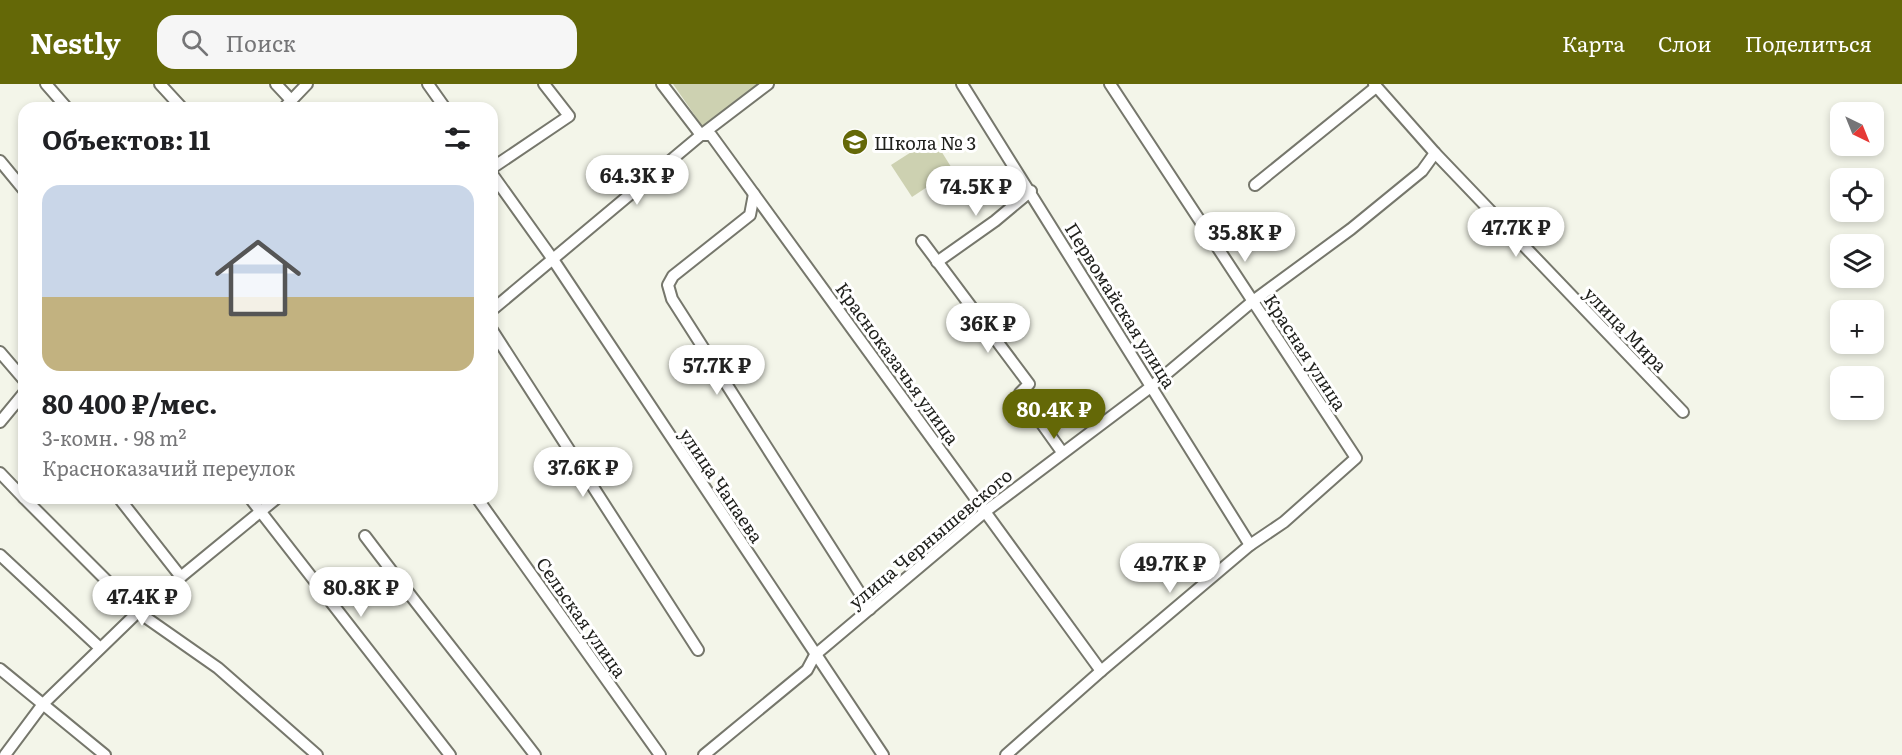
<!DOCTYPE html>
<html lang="ru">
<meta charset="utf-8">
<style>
body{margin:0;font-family:Literata,serif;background:#f6f6f6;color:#202124;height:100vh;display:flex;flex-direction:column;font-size:22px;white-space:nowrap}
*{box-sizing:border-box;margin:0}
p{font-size:20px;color:#757577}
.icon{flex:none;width:33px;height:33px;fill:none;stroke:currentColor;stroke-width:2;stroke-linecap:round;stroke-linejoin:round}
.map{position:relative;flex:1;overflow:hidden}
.details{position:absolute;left:18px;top:18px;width:480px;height:402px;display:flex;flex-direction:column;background:#fff;border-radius:18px;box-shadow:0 3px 9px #0003}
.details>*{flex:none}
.needle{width:39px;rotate:137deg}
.tools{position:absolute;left:1830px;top:18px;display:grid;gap:12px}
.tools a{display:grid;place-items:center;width:54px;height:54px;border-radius:12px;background:#fff;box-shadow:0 3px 9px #0003;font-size:30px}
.price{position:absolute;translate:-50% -51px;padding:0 14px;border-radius:21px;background:#fff;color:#222;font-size:20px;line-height:39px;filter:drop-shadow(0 2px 3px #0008)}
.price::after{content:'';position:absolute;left:50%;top:36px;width:18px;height:14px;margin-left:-9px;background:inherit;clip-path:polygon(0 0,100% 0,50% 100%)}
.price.selected{background:#646807;color:#fff}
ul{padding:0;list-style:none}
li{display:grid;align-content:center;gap:12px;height:318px;padding:0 24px}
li+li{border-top:2px solid #e0e0e0}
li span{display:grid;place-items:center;height:186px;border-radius:18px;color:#555}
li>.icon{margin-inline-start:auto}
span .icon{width:108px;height:108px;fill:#fffc;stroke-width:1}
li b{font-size:26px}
h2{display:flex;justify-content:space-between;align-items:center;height:72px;padding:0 24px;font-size:26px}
header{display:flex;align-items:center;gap:36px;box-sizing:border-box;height:84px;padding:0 30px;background:#646807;color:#fff}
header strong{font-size:28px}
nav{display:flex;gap:33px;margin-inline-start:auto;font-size:21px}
.search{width:420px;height:54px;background:#f6f6f6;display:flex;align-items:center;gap:15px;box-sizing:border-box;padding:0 21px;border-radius:18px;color:#757577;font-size:22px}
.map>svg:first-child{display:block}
.green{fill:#cdd1b1}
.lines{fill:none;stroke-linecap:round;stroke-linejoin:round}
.minor-casing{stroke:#76776c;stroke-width:14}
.minor{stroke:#fff;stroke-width:10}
.labels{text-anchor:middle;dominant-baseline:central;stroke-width:6;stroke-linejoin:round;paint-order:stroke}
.poi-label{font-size:18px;fill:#20211d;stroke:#fff;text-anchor:start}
.street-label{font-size:18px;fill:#20211d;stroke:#fff}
</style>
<header>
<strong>Nestly</strong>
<div class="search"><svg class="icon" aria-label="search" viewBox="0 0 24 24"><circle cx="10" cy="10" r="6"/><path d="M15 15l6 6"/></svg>Поиск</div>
<nav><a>Карта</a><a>Слои</a><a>Поделиться</a></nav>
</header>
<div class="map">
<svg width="1902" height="671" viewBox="0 0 1902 671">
<rect width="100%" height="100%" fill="#f3f5e9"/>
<g class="green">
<path d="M673 0H762L705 46Z"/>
<path d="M933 54 953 86 912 113 891 81Z"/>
</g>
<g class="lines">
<g class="minor-casing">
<g id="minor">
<path d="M46 0 67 24"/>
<path d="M160 0 182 24"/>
<path d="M276 0 291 16"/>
<path d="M428 0 445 24"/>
<path d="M662 0 701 51H711L1101 587"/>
<path d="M962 0 1250 461"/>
<path d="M1374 0 1435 69 1683 328"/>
<path d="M284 24 307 0"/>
<path d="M0 77 24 106"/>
<path d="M492 84 569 32 544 0"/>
<path d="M492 90 552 174 883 671"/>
<path d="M1255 101 1376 3"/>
<path d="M754 110 750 131 673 192 668 201 672 215 870 525"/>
<path d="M922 157 1029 300 1020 309 1062 368"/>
<path d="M937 178 995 137 1031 107"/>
<path d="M492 226 701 51 768 0"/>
<path d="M492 246 698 566"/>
<path d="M0 268 24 296"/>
<path d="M0 338 24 309"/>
<path d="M0 389 24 414"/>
<path d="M24 414 138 528 218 584 317 671"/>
<path d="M119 414 181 493"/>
<path d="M250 414 450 671"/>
<path d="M477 414 660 671"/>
<path d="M365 452C420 525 479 598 535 671"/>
<path d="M0 471 100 564"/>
<path d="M0 585 105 671"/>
<path d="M5 671 43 620 138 528 277 414"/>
<path d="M704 671 807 586 815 571 986 427 1152 302 1253 217 1351 145 1422 87 1435 69"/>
<path d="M1006 671 1101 587 1250 461 1284 438 1356 374 1110 0"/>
</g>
</g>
<use href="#minor" class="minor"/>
</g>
<defs>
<g id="school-disc" transform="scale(1.35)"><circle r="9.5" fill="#646807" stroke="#fff"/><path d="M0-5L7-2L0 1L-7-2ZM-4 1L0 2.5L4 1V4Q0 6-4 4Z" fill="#fff"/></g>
</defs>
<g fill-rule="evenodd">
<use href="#school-disc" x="855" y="58"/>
</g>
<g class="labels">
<g class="poi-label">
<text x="874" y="58">Школа № 3</text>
</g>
<g class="street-label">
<text transform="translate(1121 221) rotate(58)">Первомайская улица</text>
<text transform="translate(1626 245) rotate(46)">улица Мира</text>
<text transform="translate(1306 268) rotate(57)">Красная улица</text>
<text transform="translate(898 279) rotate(54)">Красноказачья улица</text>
<text transform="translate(722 401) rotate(56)">улица Чапаева</text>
<text transform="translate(930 454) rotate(-40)">улица Чернышевского</text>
<text transform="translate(582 533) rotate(55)">Сельская улица</text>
</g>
</g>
</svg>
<div class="tools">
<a><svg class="needle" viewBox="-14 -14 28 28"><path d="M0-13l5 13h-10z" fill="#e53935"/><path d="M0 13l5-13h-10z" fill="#757577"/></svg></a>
<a><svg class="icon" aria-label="locate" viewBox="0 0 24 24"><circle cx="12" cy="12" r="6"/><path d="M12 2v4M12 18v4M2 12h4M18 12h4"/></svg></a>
<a><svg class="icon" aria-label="layers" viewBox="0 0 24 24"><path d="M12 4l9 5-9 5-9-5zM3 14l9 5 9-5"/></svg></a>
<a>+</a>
<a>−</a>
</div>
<b class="price" style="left:637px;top:122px">64.3K ₽</b>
<b class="price" style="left:976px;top:133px">74.5K ₽</b>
<b class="price" style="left:1516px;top:174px">47.7K ₽</b>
<b class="price" style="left:1245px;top:179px">35.8K ₽</b>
<b class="price" style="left:988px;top:270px">36K ₽</b>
<b class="price" style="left:717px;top:312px">57.7K ₽</b>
<b class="price selected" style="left:1054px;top:356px">80.4K ₽</b>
<b class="price" style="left:583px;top:414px">37.6K ₽</b>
<b class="price" style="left:1170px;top:510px">49.7K ₽</b>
<b class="price" style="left:361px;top:534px">80.8K ₽</b>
<b class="price" style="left:142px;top:543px">47.4K ₽</b>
<section class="details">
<h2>Объектов: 11<svg class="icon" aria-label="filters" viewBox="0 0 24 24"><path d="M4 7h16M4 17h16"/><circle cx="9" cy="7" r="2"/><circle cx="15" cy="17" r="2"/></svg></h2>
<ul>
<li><span style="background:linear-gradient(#c9d6e8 60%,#c2b280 0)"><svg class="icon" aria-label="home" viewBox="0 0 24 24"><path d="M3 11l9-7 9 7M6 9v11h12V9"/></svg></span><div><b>80 400 ₽/мес.</b><p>3-комн. · 98 m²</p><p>Красноказачий переулок</p></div></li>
</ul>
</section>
</div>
